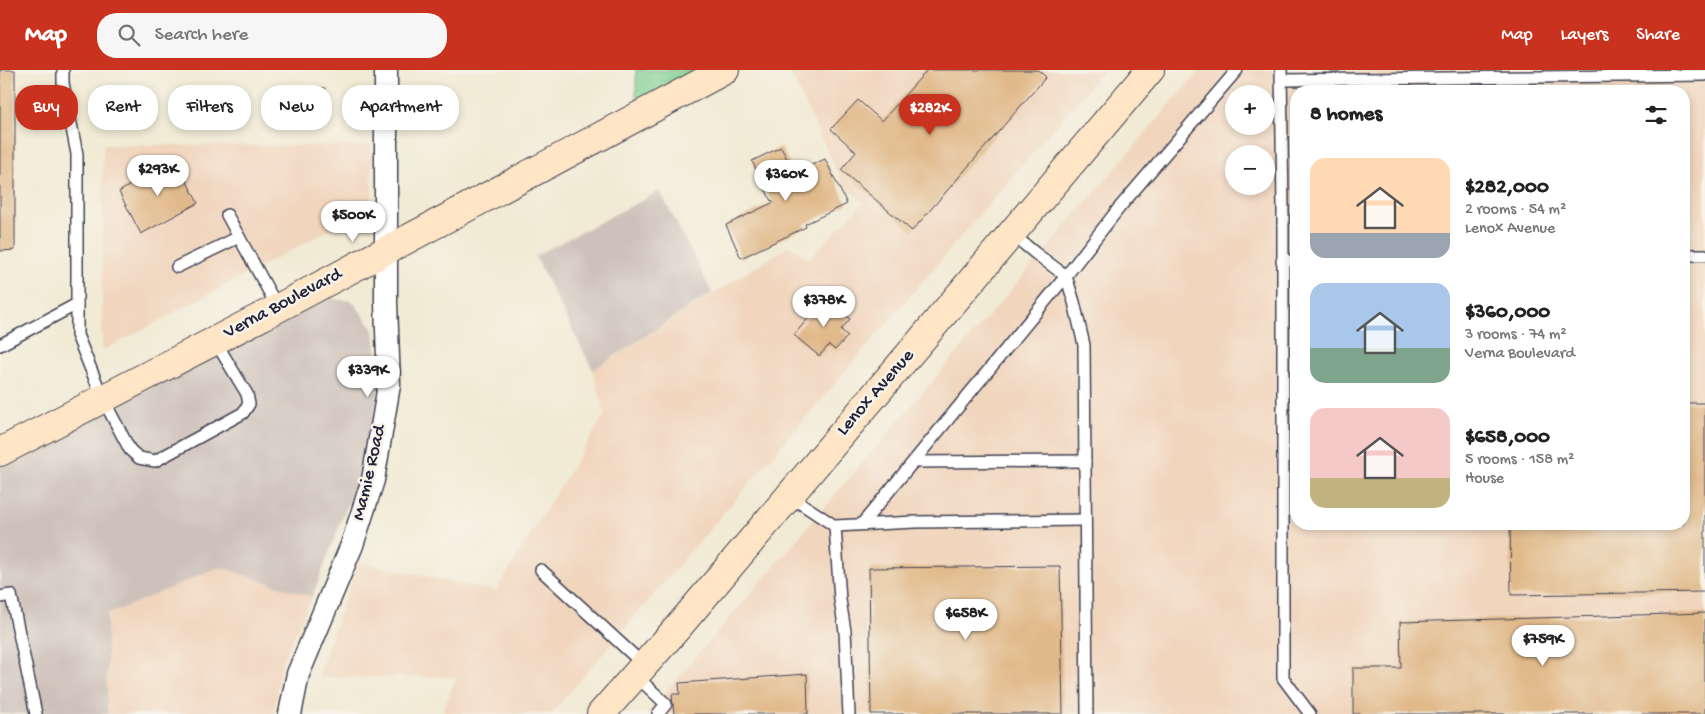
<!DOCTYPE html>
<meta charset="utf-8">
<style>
body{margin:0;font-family:"Gochi Hand",sans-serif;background:#f6f6f6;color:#222;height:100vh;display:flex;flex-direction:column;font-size:19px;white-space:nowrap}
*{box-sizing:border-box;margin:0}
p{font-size:16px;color:#767676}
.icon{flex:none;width:28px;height:28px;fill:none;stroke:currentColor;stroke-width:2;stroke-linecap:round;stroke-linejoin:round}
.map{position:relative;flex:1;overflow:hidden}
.drawer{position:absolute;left:1290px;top:15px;width:400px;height:445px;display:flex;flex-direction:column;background:#fff;border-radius:20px;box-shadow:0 2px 8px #0003}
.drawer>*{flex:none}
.guide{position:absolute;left:15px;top:15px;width:475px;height:45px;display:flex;gap:10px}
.buttons{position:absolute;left:1225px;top:15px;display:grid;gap:10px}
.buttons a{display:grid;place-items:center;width:50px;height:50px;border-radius:50%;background:#fff;box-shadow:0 2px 8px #0003;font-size:25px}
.price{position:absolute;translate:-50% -42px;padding:0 11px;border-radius:18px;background:#fff;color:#222;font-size:16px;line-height:32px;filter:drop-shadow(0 1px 2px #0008)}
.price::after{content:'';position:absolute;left:50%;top:30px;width:15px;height:11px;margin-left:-8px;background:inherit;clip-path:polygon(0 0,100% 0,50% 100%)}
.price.current{background:#c8321e;color:#fff}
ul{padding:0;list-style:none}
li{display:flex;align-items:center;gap:15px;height:125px;padding:0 20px}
li span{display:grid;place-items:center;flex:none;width:140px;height:100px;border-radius:15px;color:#555}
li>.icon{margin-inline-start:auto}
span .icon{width:60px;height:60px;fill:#fffc;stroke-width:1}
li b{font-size:21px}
h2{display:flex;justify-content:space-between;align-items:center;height:60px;padding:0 20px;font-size:21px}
.tag{padding:0 18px;border-radius:20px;background:#fff;box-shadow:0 2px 8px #0003;font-size:18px;line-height:45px}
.tag.current{background:#c8321e;color:#fff}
header{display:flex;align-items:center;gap:30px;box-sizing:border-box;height:70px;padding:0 25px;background:#c8321e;color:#fff}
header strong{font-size:24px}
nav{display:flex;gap:28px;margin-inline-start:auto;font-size:18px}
.search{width:350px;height:45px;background:#f6f6f6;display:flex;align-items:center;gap:12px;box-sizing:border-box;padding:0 18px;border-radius:20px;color:#767676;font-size:19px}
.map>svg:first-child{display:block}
.built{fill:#f1d5bd;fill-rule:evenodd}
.industrial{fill:#cec1ba}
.green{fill:#7dce8f;stroke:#507865}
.building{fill:#e1ba8b}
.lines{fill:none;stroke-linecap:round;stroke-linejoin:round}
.lane-casing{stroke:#414052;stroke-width:14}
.street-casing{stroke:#414052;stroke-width:25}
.secondary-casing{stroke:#414052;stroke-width:30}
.lane{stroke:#fff;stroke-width:11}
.street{stroke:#fff;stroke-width:22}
.secondary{stroke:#fde5c5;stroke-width:28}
.labels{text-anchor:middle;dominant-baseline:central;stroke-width:5;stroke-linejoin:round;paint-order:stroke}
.street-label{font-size:19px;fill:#22223b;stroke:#f7f3e8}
</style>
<header>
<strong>Map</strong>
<div class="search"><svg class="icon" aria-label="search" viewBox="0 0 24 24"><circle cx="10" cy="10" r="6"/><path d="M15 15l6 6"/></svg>Search here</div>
<nav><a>Map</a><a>Layers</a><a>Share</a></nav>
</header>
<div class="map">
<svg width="1705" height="644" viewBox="0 0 1705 644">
<rect width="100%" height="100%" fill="#f7f3e8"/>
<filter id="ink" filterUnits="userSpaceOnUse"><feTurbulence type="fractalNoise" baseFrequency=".02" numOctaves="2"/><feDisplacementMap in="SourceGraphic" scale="10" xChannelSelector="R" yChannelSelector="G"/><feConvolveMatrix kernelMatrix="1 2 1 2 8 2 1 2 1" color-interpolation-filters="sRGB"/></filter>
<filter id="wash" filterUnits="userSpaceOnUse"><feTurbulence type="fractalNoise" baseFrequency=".0096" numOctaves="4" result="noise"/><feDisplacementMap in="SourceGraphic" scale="20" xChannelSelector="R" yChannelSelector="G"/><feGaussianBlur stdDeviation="1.12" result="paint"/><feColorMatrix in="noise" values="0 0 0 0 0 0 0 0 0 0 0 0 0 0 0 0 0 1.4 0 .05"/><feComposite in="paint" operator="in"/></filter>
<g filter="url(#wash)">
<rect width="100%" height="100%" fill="#f1ead4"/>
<g class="built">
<path d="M789 0H1104L551 644H442L456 607H318L357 492 496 521 605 344 593 300 789 176 809 189 864 132 843 114Z"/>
<path d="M1200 0H1705V644H647ZM1296 21H1684V454H1296ZM1234 24H1266V56H1234ZM1234 84H1266V116H1234Z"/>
<path d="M103 75 371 76 372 137 102 281Z"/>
<path d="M221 497 312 527 283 589 273 644H107V545Z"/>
</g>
<g class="industrial">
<path d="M660 121 712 223 593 300 535 186Z"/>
<path d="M326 228 352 231 374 260 380 312 367 385 312 527 220 497 107 545V644H0V395Z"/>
</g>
<path class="green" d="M636 0H696L636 32Z"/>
<g id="blocks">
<g class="building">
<path d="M0 0H15V180L0 181Z"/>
<path d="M927 0H1038L1046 7 912 161 841 100 856 82 831 59 858 30 882 51Z"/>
<path d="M281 18H325V39L281 40Z"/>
<path d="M781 77 794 103 825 89 847 134 805 154 806 157 741 188 726 155 774 132 772 130 771 131 752 91Z"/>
<path d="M176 91 198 133 141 164 119 122 130 115 129 114Z"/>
<path d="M825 228 850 249 841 260 848 266 835 280 829 275 819 286 794 265Z"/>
<path d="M1684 333H1705V522L1511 525 1510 454H1684Z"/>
<path d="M1060 496 1063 644H871L869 498Z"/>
<path d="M1705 543V644H1353V598H1401L1400 552Z"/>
<path d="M807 604 808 644H674L672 624H680L679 613Z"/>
</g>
</g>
</g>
<g filter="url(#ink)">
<use href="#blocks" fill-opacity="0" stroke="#414052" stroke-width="1"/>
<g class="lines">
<g class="lane-casing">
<g id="lane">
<path d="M63 0V13L77 84V265L103 329 130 380 139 388 155 391 243 343 249 334 247 324 215 271"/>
<path d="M1281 0 1283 137V608L1310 644"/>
<path d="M1282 10 1705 5"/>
<path d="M227 145 239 167"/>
<path d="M1012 164 1035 183 1066 206 1074 232 1084 275 1087 644"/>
<path d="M1684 185H1705"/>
<path d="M1282 191H1296"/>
<path d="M177 197 239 167 278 238"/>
<path d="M0 275 77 234"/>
<path d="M914 392 1085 391"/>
<path d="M788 425 835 456 915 452 1084 450"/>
<path d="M862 454 1066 206 1119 138 1237 0"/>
<path d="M835 456 840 530 845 561 849 644"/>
<path d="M541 500 644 595"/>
<path d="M0 527 11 525 36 644"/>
<path d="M635 605 666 634 658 644"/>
</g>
</g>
<g class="street-casing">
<path id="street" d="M290 644 298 604 352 475 373 410 389 315 386 233V0"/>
</g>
<g class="secondary-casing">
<g id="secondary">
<path d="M0 382 278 238 725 0"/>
<path d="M601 644 679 556 1150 0"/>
</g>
</g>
<use href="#lane" class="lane"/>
<use href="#street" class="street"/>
<use href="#secondary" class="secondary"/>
</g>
</g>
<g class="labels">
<g class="street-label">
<text transform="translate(283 234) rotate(-28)">Verna Boulevard</text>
<text transform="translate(876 323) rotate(-49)">Lenox Avenue</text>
<text transform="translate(370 403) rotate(-77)">Mamie Road</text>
</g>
</g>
</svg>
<div class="buttons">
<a>+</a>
<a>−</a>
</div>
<b class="price current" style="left:930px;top:66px">$282K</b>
<b class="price" style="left:158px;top:127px">$293K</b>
<b class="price" style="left:786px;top:132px">$360K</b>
<b class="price" style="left:353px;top:173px">$500K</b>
<b class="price" style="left:824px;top:258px">$378K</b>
<b class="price" style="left:368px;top:328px">$339K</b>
<b class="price" style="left:966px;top:571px">$658K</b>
<b class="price" style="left:1543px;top:597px">$759K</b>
<div class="guide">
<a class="tag current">Buy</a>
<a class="tag">Rent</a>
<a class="tag">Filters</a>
<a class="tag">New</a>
<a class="tag">Apartment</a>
</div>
<section class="drawer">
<h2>8 homes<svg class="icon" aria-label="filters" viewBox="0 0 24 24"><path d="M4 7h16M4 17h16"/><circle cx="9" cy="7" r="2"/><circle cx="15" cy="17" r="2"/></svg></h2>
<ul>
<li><span style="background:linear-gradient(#ffd9b3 75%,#9aa5b1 0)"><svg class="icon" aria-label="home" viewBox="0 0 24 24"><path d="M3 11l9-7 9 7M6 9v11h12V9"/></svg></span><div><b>$282,000</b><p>2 rooms · 54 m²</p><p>Lenox Avenue</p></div></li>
<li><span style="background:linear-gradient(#a9c7e8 65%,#7fa58c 0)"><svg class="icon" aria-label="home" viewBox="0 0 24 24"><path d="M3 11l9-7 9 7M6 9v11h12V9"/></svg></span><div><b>$360,000</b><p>3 rooms · 74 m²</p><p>Verna Boulevard</p></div></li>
<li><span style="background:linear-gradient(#f6c9c9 70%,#c2b280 0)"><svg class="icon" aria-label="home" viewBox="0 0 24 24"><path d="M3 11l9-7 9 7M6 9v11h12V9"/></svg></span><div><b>$658,000</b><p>5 rooms · 158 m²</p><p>House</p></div></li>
</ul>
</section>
</div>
